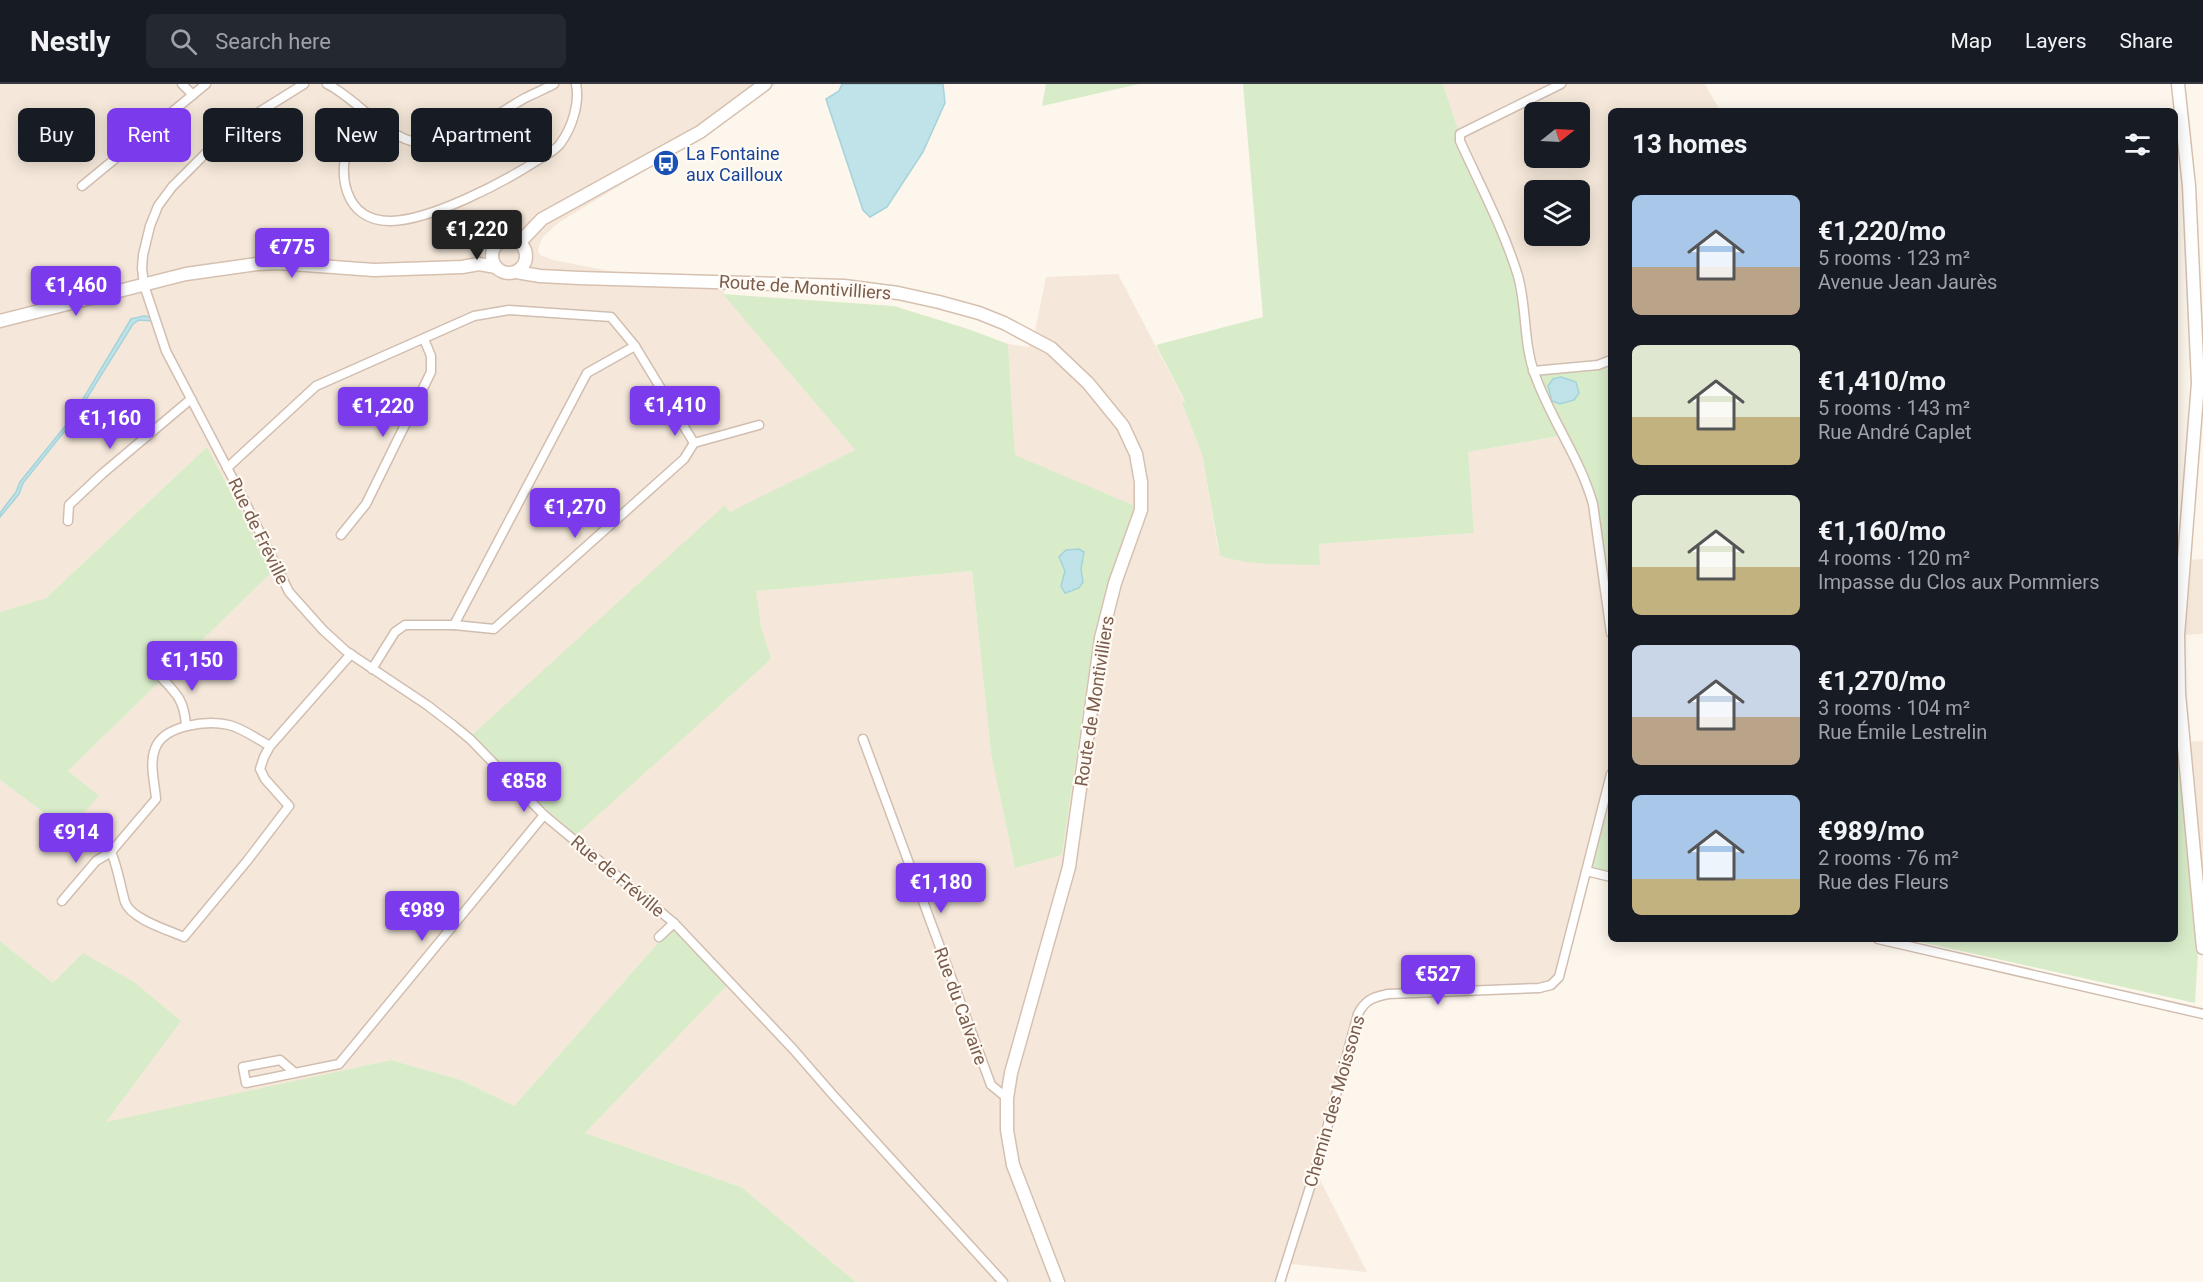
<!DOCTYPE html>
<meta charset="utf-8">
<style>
body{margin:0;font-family:Roboto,sans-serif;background:#242831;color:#f1f3f6;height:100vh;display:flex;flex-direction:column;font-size:22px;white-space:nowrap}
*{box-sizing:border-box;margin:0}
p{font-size:20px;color:#9ea1a6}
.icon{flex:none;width:33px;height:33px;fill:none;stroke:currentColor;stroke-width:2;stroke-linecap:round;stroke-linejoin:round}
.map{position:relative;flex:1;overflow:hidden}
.details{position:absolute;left:1608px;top:24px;width:570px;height:834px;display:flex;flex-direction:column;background:#171b24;border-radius:9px;box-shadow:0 3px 15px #0003}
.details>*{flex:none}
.guide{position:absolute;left:18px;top:24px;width:570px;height:54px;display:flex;gap:12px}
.needle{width:39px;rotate:72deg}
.controls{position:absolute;left:1524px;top:18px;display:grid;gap:12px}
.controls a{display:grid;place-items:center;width:66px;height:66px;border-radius:9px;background:#171b24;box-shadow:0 3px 15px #0003;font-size:30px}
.price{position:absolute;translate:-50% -51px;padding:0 14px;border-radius:6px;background:#7c3aed;color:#fff;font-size:20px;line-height:39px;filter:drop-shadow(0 2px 3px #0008)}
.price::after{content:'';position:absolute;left:50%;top:36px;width:18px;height:14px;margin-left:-9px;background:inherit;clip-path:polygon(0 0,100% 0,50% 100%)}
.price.selected{background:#222;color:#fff}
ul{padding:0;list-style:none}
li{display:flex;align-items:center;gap:18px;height:150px;padding:0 24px}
li span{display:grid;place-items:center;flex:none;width:168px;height:120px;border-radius:9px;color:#555}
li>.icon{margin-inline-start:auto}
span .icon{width:72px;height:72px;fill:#fffc;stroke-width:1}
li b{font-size:26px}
h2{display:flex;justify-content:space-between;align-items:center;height:72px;padding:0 24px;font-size:26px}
.pill{padding:0 21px;border-radius:9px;background:#171b24;box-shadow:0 3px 15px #0003;font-size:21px;line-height:54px}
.pill.selected{background:#7c3aed;color:#fff}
header{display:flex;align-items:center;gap:36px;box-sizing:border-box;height:84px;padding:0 30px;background:#171b24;border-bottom:2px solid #363941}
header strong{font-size:28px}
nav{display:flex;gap:33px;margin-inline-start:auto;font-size:21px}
.search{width:420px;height:54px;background:#242831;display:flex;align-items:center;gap:15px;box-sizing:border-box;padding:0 21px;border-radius:9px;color:#9ea1a6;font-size:22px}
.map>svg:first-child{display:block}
.residential{fill:#f5e8da;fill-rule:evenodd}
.green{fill:#d8ecc9}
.water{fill:#bfe3e8;stroke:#a5d3da;stroke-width:1.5}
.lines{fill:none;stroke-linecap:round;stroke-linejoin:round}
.street-casing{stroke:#d1beb0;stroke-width:11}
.secondary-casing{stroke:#d6c0b0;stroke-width:15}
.street{stroke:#fff;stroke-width:8}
.secondary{stroke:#fff;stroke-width:12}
.labels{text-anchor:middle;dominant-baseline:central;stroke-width:4.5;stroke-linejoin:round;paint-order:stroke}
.transit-label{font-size:18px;fill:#164399;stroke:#fffaf3;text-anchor:start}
.street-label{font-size:18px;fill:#7a5c4d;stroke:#fffaf3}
</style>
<header>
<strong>Nestly</strong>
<div class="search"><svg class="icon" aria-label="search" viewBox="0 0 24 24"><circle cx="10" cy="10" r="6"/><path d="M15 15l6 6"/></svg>Search here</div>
<nav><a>Map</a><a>Layers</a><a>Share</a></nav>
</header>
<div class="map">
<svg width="2203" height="1198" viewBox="0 0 2203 1198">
<rect width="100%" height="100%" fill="#fdf6ec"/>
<g class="residential">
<path d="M0 0H776L699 57 649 84 558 139 542 154 538 166 540 171 553 176 620 189 725 191 724 210 855 366 730 429 726 421 765 561 755 507 972 487 991 670 1015 784 1062 771 1095 546 1110 500 1015 371 1008 260 1029 263 1035 247 1046 193 1118 190 1185 318 1182 319 1202 370 1218 464 1221 472 1231 475 1320 481 1318 460 1474 449 1467 368 1560 352 1586 404 1611 517V686L1583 783 1556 890 1552 896 1543 900 1376 909 1367 912 1355 930 1311 1078 1367 1188 1282 1179 1276 1198H856L741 1103 585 1049 727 900 673 842 514 1022 461 996 391 976 105 1039 53 899 0 857V696L68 747 67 688 273 487 207 363 46 514 0 528Z"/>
<path d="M1443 0H1705L1720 27H1611V274L1537 284ZM1534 28H1580V74H1534ZM1534 106H1580V152H1534Z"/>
<path d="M2203 475V550L2181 551 2188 476Z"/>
<path d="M2203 657V782L2186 658Z"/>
</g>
<g class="green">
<path d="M1046 0H1139L1042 22Z"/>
<path d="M1243 0H1443L1459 48 1522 197 1529 260 1537 283 1611 274V517L1586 404 1559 352 1468 368 1474 449 1319 460 1320 481C1287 480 1252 482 1220 472L1202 370 1182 319 1185 317 1156 261 1263 233Z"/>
<path d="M723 210 894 222 968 245 1008 260 1015 371 1135 422 1134 437 1095 546 1062 771 1015 784 991 670 972 487 756 507 761 542 771 575 576 751 543 722 472 651 725 421 730 428 855 366Z"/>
<path d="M207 363 273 487 68 687 99 712 68 747 0 696V528L46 514Z"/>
<path d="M2175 552 2186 658 2203 782 2195 919 1907 855H2175Z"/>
<path d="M1611 686V789L1583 783Z"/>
<path d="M673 842 728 900 585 1049 741 1103 856 1198H0V857L53 899 83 869 134 898 181 937 106 1038 391 976 461 996 514 1022Z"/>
</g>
<g class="water">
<path d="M842 0H943L945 19 923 68 887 123 870 133 863 126 826 15 839 7Z"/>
<path d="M144 232 151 233 152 237 139 236 133 240 72 338 23 399 19 410 0 433V429L16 408 20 398 71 335 131 235Z"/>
<path d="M1561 293 1576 298 1579 309 1574 316 1560 320 1552 317 1548 302 1553 295Z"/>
<path d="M1079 465 1084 468 1081 485 1083 498 1079 504 1065 509 1061 502 1065 487 1059 473 1066 466Z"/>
</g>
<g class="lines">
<g class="street-casing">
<g id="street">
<path d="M182 0 193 11"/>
<path d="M304 0 240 40 212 63 172 103 158 122 150 142 143 171 142 184 144 201 166 267 244 416 289 508 323 546 346 567 427 621 453 641 470 655 544 731 674 839 793 965 833 1011 1003 1198"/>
<path d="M327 0C353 13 371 37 397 51 445 78 485 36 525 14 535 9 545 5 554 0"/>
<path d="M1561 0 1460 50V57C1480 101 1504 146 1518 192 1527 224 1523 259 1535 291 1551 336 1580 374 1593 420L1611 549"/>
<path d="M369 30C364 37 356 44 352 52 335 86 343 138 391 137 432 136 504 98 538 76 545 71 555 67 560 60 572 44 580 19 576 0"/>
<path d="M82 102 206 0"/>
<path d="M1533 287 1598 281 1611 276"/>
<path d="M227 384 316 302 474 232 509 226 611 233 635 262 694 359 759 341"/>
<path d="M68 437 69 421 102 390 191 315"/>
<path d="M341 451 366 420 431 288V272L424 255"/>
<path d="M454 541 494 545 684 375 694 359"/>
<path d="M372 585 395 548 405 541H454L587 289 635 262"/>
<path d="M160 592C177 610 184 616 186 641"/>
<path d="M863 655 991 1001 1007 1014"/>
<path d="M270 662C257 655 242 644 229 641 207 636 163 641 155 665 149 680 155 700 156 715L111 768C118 784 120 801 125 818 131 835 168 846 184 853L247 777 289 722 265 695 260 685 264 673 270 662 351 570"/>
<path d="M1586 787 1611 793"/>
<path d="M62 817 96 777 111 768"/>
<path d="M659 853 674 839"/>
<path d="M1878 855 2203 930"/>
<path d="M295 989 280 976 243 983 246 999 339 980 544 731"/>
<path d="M1280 1198 1317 1081 1358 930C1365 916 1373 913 1388 910L1539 904 1551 901 1559 893 1611 690"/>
</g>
</g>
<g class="secondary-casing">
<g id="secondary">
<path d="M2178 0 2189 102 2198 299 2178 551 2179 610 2203 864"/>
<circle cx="509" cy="172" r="17"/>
<path d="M520 158 542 135 700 48 765 0"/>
<path d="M516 188 540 192 579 194 844 202 898 209 939 218 979 229 1004 239 1051 264 1088 299 1123 342 1136 370 1141 398V426L1115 499 1101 554 1069 783 1011 989 1007 1014V1046L1013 1081 1058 1198"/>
<path d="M0 237 186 190 257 180 278 179 374 186 462 183 479 180 496 183"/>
</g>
</g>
<use href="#street" class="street"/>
<use href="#secondary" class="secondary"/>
</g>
<defs>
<g id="bus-disc" transform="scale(1.35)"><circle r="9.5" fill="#1a4fb4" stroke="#fffaf3"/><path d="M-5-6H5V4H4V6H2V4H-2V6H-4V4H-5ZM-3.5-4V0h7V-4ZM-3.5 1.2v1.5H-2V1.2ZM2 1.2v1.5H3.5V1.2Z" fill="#fff"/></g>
</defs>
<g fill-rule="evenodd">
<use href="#bus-disc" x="666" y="79"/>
</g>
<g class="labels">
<g class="transit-label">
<text x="686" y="69">La Fontaine<tspan x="686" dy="21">aux Cailloux</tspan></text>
</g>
<g class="street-label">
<text transform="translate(805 203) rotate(4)">Route de Montivilliers</text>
<text transform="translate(259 447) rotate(64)">Rue de Fréville</text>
<text transform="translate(1094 617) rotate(-81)">Route de Montivilliers</text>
<text transform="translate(618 792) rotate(40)">Rue de Fréville</text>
<text transform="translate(961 922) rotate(70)">Rue du Calvaire</text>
<text transform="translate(1334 1017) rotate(-74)">Chemin des Moissons</text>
</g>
</g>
</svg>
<div class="controls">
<a><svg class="needle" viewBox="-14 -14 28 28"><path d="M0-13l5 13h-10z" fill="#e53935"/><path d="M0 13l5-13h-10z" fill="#9ea1a6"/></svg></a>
<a><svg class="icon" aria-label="layers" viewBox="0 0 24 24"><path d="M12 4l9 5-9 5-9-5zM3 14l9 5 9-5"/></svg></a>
</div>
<b class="price selected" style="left:477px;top:177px">€1,220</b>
<b class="price" style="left:292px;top:195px">€775</b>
<b class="price" style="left:76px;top:233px">€1,460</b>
<b class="price" style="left:675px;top:353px">€1,410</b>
<b class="price" style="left:383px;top:354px">€1,220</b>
<b class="price" style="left:110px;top:366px">€1,160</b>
<b class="price" style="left:575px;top:455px">€1,270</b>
<b class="price" style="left:192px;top:608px">€1,150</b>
<b class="price" style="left:524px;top:729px">€858</b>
<b class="price" style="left:76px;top:780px">€914</b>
<b class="price" style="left:941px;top:830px">€1,180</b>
<b class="price" style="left:422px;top:858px">€989</b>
<b class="price" style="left:1438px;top:922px">€527</b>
<div class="guide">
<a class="pill">Buy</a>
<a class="pill selected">Rent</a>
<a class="pill">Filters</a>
<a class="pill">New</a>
<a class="pill">Apartment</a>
</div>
<section class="details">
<h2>13 homes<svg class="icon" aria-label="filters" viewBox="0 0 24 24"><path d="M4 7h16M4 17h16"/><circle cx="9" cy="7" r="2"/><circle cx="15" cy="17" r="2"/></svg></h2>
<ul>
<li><span style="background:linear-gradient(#a9c7e8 60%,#b9a48a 0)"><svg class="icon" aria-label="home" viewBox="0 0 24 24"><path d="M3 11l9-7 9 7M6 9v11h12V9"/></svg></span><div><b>€1,220/mo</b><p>5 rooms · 123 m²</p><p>Avenue Jean Jaurès</p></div></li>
<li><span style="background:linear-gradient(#dfe7d0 60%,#c2b280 0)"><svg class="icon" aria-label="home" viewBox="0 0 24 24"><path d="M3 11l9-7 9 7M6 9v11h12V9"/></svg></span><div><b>€1,410/mo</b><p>5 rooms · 143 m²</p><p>Rue André Caplet</p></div></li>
<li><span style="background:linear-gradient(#dfe7d0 60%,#c2b280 0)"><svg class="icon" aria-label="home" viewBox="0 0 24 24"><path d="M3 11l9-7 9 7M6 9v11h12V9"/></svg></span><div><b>€1,160/mo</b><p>4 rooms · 120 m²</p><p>Impasse du Clos aux Pommiers</p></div></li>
<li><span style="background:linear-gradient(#c9d6e8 60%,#b9a48a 0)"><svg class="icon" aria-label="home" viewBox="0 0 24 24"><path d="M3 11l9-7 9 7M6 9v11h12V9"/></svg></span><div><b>€1,270/mo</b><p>3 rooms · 104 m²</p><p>Rue Émile Lestrelin</p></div></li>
<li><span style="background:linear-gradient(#a9c7e8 70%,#c2b280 0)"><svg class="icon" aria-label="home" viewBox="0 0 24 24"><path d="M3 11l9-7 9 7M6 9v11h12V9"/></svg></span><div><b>€989/mo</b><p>2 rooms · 76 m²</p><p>Rue des Fleurs</p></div></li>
</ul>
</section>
</div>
